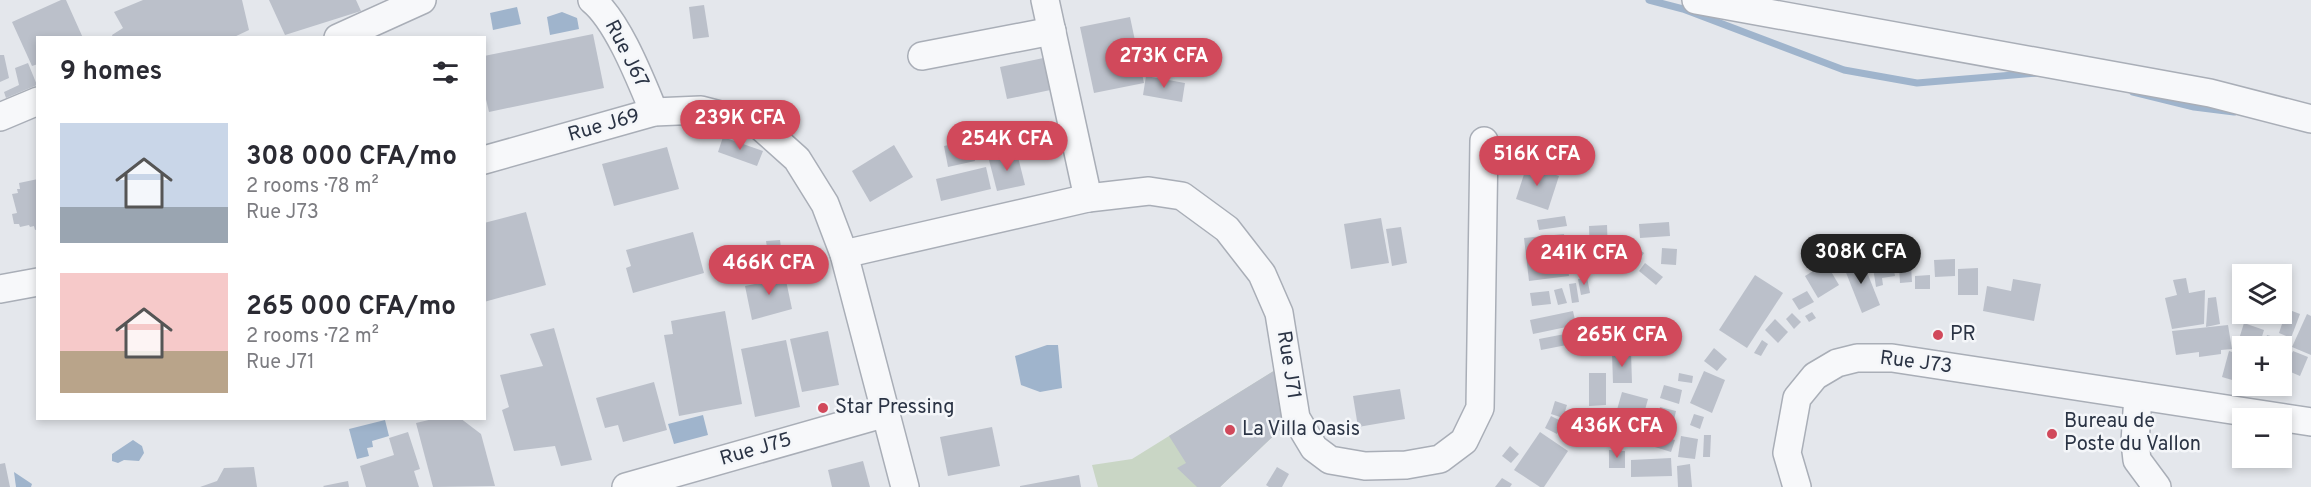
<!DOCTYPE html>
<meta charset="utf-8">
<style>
body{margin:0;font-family:Overpass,sans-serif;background:#f2f2f3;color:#2b2b33;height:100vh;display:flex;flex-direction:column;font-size:22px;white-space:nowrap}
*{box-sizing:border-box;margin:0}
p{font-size:20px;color:#7c7c81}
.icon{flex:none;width:33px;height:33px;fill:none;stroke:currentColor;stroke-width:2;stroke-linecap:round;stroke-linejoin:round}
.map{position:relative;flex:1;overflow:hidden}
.drawer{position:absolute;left:36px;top:36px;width:450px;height:384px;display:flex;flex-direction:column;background:#fff;border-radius:0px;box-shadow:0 3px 9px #0003}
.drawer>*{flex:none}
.controls{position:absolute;left:2232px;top:264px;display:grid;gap:12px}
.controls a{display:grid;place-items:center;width:60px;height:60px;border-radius:0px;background:#fff;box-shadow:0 3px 9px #0003;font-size:30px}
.price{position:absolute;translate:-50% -51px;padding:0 14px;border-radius:21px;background:#d1495b;color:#fff;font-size:20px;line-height:39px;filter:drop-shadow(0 2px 3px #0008)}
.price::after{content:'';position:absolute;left:50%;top:36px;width:18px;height:14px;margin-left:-9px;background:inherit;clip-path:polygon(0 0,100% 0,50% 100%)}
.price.on{background:#222;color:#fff}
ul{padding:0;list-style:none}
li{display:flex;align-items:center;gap:18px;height:150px;padding:0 24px}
li span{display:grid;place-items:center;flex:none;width:168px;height:120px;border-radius:0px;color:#555}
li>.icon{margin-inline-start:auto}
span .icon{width:72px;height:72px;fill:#fffc;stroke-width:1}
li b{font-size:26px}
h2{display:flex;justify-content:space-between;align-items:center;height:72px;padding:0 24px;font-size:26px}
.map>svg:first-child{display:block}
.green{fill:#c9d6c5}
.water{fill:#9fb4cc}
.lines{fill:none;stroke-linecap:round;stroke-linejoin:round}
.stream{stroke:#9fb4cc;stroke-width:7}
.building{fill:#bbc0ca}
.minor-casing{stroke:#a9aeb7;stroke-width:30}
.minor{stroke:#f7f8fa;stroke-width:27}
.poi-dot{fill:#d1495b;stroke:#f4f6f9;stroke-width:2}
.labels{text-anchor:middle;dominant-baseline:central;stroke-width:5;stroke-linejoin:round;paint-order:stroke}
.street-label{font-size:20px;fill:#2b3445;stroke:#f4f6f9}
.poi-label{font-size:20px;fill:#2b3445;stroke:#f4f6f9;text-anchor:start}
</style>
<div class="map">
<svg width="2311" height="487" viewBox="0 0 2311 487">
<rect width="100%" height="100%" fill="#e4e7ec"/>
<path class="green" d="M1280 367 1287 423 1220 487H1098L1092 465 1132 459Z"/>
<g class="water">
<path d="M517 7 521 24 493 30 490 13Z"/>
<path d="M562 12 577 18 579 29 550 35 547 17Z"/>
<path d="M1047 345H1058L1062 388 1040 392 1021 385 1015 356Z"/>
<path d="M703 415 708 435 674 444 668 424Z"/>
<path d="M385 420 389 436 372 441 373 447 367 448 369 456 357 459 349 429Z"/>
<path d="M133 440 142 446 144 453 139 461 124 460 118 463 112 461V454Z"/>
<path d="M14 472 32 484 31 487H16Z"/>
</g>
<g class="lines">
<g class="stream">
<path d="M1649 0 1683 9 1844 70 1917 83 2038 73"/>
<path d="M2133 92 2194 107 2234 112"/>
</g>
</g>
<g class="building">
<path d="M61 0H66L83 38H38V64L32 66 12 22Z"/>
<path d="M143 0H242L249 30 232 38H113L112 35 123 28 114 12Z"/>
<path d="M269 0H356L361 11 285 35Z"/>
<path d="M704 5 709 37 693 39 689 7Z"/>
<path d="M1130 17 1144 83 1094 93 1080 27Z"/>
<path d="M593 34 604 88 489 112 484 91V56Z"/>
<path d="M0 55H4L9 78 0 82Z"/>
<path d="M1053 56 1060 88 1007 99 1000 67Z"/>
<path d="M28 63 37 85 6 98 4 92 19 85 15 68Z"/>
<path d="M1146 76 1185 83 1182 102 1143 95Z"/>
<path d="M1010 131 1015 151 978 160 974 139Z"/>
<path d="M723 137 763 151 757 166 718 152Z"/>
<path d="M971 140 975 161 948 167 944 146Z"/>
<path d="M894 145 913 177 870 202 852 171Z"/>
<path d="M667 147 679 189 614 206 602 164Z"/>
<path d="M1017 153 1025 185 997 191 989 160Z"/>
<path d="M1552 157 1564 160 1561 170 1549 167Z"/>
<path d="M1527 165 1559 176 1548 210 1516 199Z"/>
<path d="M986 167 991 189 941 201 936 179Z"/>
<path d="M38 179V229L35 230 34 226 30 227 29 225 20 227 19 224H14L12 214 17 213 12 194 18 193 17 189H20L19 183Z"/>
<path d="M526 212 546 285 484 302V223Z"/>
<path d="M1565 216 1567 226 1539 230 1537 220Z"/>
<path d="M1381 218 1389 263 1351 269 1344 224Z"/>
<path d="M1669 222 1670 236 1640 238 1639 224Z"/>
<path d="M1607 225 1608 256H1590L1589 226Z"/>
<path d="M1401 227 1407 263 1392 266 1386 229Z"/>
<path d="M693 232 704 273 633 293 626 268 631 266 626 250Z"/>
<path d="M1564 234 1569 276 1529 281 1524 238Z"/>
<path d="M1624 239 1644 253 1636 265 1616 250Z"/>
<path d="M780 240 782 257 769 259 766 241Z"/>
<path d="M1662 248 1677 249 1676 265 1661 264Z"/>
<path d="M1861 257 1880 305 1862 313 1843 265Z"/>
<path d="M1892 258 1895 276 1882 278 1883 285 1876 287 1872 261Z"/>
<path d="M1955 259V276L1935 277 1934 260Z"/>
<path d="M1645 263 1663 277 1656 285 1639 271Z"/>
<path d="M1826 263 1839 285 1818 298 1805 276Z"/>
<path d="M1911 266 1912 282 1900 283 1899 267Z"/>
<path d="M1978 268V295H1958V269Z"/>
<path d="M784 271 792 309 752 320 745 286 760 283 758 278Z"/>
<path d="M1755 275 1783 293 1747 348 1719 330Z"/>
<path d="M1930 275V289H1915V276Z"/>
<path d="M1587 277 1590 293 1581 295 1578 279Z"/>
<path d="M2186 278 2189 293 2205 290 2204 324 2172 329 2165 298 2177 295 2173 280Z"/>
<path d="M2013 279 2041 284 2034 321 1983 311 1987 286 2011 291Z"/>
<path d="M1576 283 1579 302 1572 303 1569 284Z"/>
<path d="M1562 288 1567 303 1558 305 1554 290Z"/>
<path d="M1549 291 1551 304 1532 306 1530 293Z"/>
<path d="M1807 291 1814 302 1799 310 1792 299Z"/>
<path d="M2216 297 2220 324 2206 327 2208 298Z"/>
<path d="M2287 309 2300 314 2291 338 2279 333Z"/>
<path d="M725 311 742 404 679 416 664 335 673 334 671 321Z"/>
<path d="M1573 311 1576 325 1533 334 1530 320Z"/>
<path d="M1812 312 1816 318 1809 322 1805 316Z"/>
<path d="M1792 313 1801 322 1794 329 1786 319Z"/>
<path d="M2307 314 2311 316V355L2292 347Z"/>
<path d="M1775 319 1788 332 1778 343 1765 330Z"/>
<path d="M2244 323 2264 330 2259 346 2239 339Z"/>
<path d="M2228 325 2232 349 2221 350V354L2199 357V352L2176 355 2172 331Z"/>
<path d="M554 328 592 460 561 466 555 446 514 451 502 410 509 407 500 375 543 366 530 334Z"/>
<path d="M828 331 839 385 802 392 790 339Z"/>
<path d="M1575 332 1577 343 1541 350 1539 339Z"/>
<path d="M2267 335 2288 341 2283 357H2282V346H2264Z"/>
<path d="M786 340 800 407 755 417 741 349Z"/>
<path d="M1762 340 1768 344 1761 356 1754 353Z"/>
<path d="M1714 348 1727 359 1717 371 1704 361Z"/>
<path d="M2229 351 2242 355V371L2239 382 2222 377Z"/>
<path d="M2293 351 2308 357 2300 376 2284 369Z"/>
<path d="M1631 352 1632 383H1613L1612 353Z"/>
<path d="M1280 367 1287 423 1220 487H1197L1177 468 1186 463 1169 436Z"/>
<path d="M1704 371 1725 380 1712 413 1690 403Z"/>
<path d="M1589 373H1606V405L1589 406Z"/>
<path d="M1679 373 1693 376 1692 383 1678 381Z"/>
<path d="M654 382 667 430 623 442 618 425 605 428 596 398Z"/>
<path d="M1664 385 1682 390 1679 404 1660 398Z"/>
<path d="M1400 389 1405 419 1358 427 1353 396Z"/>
<path d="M1622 392 1648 399 1641 424 1615 417Z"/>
<path d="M1555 401 1567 405 1563 418 1551 414Z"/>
<path d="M1660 407 1676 411 1671 433 1655 429Z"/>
<path d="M1694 414 1704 417 1700 429 1690 425Z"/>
<path d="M1551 416 1563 422 1557 434 1545 428Z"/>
<path d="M437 418H460L481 434 495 486 433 487 416 423Z"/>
<path d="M1603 420 1613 423 1610 434 1600 431Z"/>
<path d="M992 427 1000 466 948 476 940 437Z"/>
<path d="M408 432 420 469 414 471 419 487H366L360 466 394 455 389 438Z"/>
<path d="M1540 432 1568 451 1544 487H1540L1514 470Z"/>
<path d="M1659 435 1675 440 1671 452 1655 447Z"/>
<path d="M1704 435H1711L1710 457H1703Z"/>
<path d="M1681 436 1698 439 1695 459 1678 457Z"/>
<path d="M1510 446 1519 454 1511 463 1502 456Z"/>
<path d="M1609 450 1625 451V468H1609Z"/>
<path d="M1671 458 1672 476 1631 477V460Z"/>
<path d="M863 461 870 487H832L828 470Z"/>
<path d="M5 463 10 487H0V464Z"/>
<path d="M1690 464 1692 487H1678L1677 466Z"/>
<path d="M254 467 257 487H200L217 481 224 468Z"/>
<path d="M1277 467 1289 474 1282 487H1269L1266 485Z"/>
<path d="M1079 475 1081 487H1020V486Z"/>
<path d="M1502 478 1512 484 1510 487H1495Z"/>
<path d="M348 481 349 487H324L323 486Z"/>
</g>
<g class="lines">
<g class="minor-casing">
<g id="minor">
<path d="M592 0C618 21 641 81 654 112"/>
<path d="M1045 0 1088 198"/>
<path d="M1696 0 2210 93 2311 119"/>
<path d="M338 38 422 0"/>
<path d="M922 56 1052 31"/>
<path d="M0 117 38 101"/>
<path d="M484 160 654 112 701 110 759 125 797 159 825 204 844 254 905 487"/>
<path d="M844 254 1088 198 1149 191 1182 196 1227 229 1262 274 1279 313 1296 418 1314 448 1330 460 1365 466 1406 465 1440 459 1464 441 1480 408 1484 141"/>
<path d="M0 289 38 282"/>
<path d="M2138 396 2135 442 2137 460 2157 487"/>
<path d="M626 487 886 413"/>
<path d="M1797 487 1787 453 1797 398 1815 376 1837 363 1857 358H1892L2311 422"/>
</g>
</g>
<use href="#minor" class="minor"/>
</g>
<g class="poi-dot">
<circle cx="1938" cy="335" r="6"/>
<circle cx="823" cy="408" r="6"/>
<circle cx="1230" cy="430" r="6"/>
<circle cx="2052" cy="434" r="6"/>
</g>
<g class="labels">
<g class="street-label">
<text transform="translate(626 54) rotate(63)">Rue J67</text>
<text transform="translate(604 126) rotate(-16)">Rue J69</text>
<text transform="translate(1916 363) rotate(7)">Rue J73</text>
<text transform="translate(1288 365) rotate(81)">Rue J71</text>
<text transform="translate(756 450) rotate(-16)">Rue J75</text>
</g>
<g class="poi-label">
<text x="1950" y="335">PR</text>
<text x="835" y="408">Star Pressing</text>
<text x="2064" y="422">Bureau de<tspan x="2064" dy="23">Poste du Vallon</tspan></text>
<text x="1242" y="430">La Villa Oasis</text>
</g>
</g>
</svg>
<div class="controls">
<a><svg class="icon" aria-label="layers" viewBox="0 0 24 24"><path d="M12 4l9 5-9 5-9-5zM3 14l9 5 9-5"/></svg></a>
<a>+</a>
<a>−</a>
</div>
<b class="price" style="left:1164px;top:89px">273K CFA</b>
<b class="price" style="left:740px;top:151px">239K CFA</b>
<b class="price" style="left:1007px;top:172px">254K CFA</b>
<b class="price" style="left:1537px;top:187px">516K CFA</b>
<b class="price on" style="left:1861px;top:285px">308K CFA</b>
<b class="price" style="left:1584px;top:286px">241K CFA</b>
<b class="price" style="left:769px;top:296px">466K CFA</b>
<b class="price" style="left:1622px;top:368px">265K CFA</b>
<b class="price" style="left:1617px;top:459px">436K CFA</b>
<section class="drawer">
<h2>9 homes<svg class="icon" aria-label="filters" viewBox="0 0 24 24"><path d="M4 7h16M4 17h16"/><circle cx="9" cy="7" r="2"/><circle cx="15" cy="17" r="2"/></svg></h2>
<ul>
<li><span style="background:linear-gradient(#c9d6e8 70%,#9aa5b1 0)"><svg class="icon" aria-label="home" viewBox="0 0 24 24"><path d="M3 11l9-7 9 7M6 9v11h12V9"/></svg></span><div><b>308 000 CFA/mo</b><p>2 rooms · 78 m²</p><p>Rue J73</p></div></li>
<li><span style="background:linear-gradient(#f6c9c9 65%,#b9a48a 0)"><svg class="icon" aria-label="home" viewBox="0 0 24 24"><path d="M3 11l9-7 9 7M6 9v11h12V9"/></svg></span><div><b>265 000 CFA/mo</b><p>2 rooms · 72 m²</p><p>Rue J71</p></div></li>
</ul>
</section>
</div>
